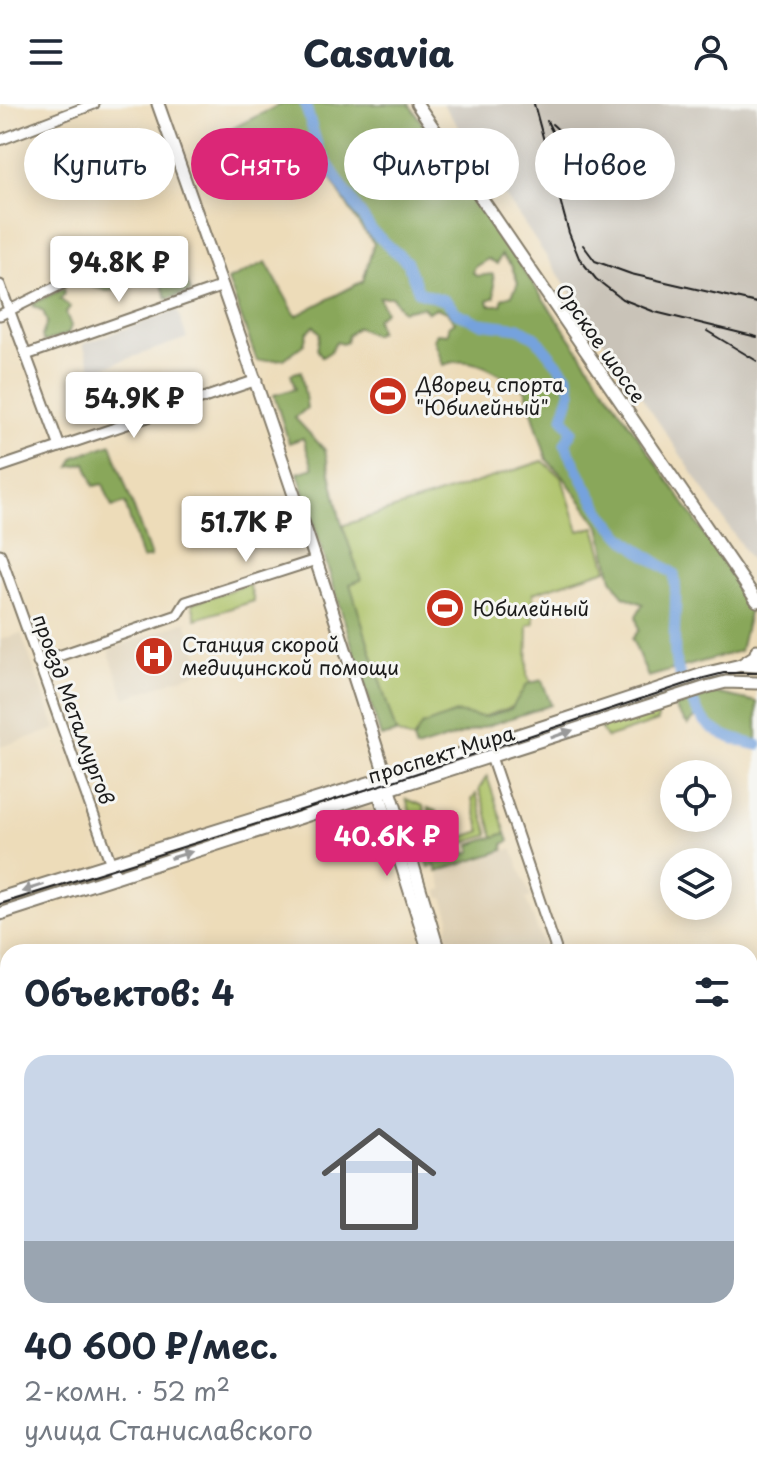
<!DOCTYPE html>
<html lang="ru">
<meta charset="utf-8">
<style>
body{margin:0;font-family:"Playpen Sans",sans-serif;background:#f6f6f7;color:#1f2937;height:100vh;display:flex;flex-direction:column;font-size:30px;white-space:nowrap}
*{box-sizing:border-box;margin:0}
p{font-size:26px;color:#747a83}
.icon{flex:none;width:44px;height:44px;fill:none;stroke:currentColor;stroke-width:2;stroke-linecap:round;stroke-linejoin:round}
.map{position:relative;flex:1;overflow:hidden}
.panel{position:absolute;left:0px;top:840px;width:758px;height:536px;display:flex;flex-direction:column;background:#fff;border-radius:24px 24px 0 0;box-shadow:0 4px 20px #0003}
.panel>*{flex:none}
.hud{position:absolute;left:24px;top:24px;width:710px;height:72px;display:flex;gap:16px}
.controls{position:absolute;left:660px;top:656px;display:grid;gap:16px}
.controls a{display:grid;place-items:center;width:72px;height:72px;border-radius:50%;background:#fff;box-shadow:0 4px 20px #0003;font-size:40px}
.price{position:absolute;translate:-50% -68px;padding:0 18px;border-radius:8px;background:#fff;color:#222;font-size:26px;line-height:52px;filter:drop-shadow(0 2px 4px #0008)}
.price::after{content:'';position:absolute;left:50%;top:48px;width:24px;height:18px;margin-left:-12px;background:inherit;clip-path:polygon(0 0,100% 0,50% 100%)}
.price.current{background:#db2777;color:#fff}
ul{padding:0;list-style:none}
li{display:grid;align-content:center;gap:16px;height:424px;padding:0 24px}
li span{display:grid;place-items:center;height:248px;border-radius:24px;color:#555}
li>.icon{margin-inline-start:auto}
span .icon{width:144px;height:144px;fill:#fffc;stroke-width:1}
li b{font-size:34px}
h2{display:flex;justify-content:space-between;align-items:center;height:96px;padding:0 24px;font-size:34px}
.chip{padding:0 28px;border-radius:36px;background:#fff;box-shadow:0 4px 20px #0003;font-size:28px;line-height:72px}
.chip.current{background:#db2777;color:#fff}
header{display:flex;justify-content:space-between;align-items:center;height:104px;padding:0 24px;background:#fff;font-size:36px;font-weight:800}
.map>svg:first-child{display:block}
.built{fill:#ddceb1}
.industrial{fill:#c9c3b8}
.green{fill:#acc165;stroke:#646e40;stroke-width:2}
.forest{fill:#89a75a;stroke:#52623b;stroke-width:2;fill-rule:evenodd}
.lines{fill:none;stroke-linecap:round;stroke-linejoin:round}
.river{stroke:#74a2dd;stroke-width:11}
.minor-casing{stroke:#847c6a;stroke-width:13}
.major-casing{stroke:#847c6a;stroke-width:15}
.minor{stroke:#fff;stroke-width:9}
.major{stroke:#fff;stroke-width:11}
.tram{stroke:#1c1c1c;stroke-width:2}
.rail{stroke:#1c1c1c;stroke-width:2}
.oneway{fill:#999}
.labels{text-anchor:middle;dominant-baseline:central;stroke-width:6;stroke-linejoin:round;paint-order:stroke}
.street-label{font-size:20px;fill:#1c1c1c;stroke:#f6f6f2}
.poi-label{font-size:20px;fill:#1c1c1c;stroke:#f6f6f2;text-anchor:start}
</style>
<header><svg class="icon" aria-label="menu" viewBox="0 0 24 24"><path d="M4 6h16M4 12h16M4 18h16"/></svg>Casavia<svg class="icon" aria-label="person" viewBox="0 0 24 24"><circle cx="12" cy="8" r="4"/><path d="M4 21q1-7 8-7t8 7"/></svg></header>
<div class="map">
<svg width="757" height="1376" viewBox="0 0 757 1376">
<rect width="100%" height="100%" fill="#f6f6f2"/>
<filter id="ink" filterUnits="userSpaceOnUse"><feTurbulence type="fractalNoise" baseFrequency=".0125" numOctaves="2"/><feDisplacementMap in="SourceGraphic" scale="16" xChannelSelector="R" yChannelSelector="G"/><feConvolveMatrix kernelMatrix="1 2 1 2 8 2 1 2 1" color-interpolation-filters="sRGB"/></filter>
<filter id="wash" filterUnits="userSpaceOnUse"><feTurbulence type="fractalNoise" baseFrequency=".006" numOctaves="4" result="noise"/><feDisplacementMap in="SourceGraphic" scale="32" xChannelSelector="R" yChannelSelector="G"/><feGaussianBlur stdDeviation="1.8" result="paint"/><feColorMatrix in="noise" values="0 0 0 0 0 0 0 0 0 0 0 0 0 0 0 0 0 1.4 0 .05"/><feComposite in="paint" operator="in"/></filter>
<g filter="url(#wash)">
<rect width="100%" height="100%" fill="#eddcb9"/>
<g class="built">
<path d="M186 517 203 566 125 594 108 546Z"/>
<path d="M21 529 56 625 0 643V536Z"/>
<path d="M512 744 531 793 526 795 546 848H452L446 829 450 814 443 794H440L438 787 443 785 437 768Z"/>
<path d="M306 1368H442L444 1376H309Z"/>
</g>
<g class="industrial">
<path d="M443 0H757V465L668 332Z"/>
<path d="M177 206 187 234 93 267 83 240Z"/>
<path d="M750 1068 757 1087V1266L750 1268Z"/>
</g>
<g class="green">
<path d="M543 357 562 374 579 427 595 423 607 465 533 489 534 520 528 521 527 570 536 595 413 636 396 629 332 425Z"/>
<path d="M249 480 254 497 196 515 192 499Z"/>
<path d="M652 607 658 610V617L606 634 600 624Z"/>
<path d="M487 672 506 729 494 733 479 685Z"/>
<path d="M476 690 489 731 442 746 428 704 436 707 446 739 481 727 472 696Z"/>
<path d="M406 695 423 702 438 751 426 755Z"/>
</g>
<g class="forest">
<path d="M281 0H409L690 408 751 501 740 547 648 573 632 535 639 526 636 512 643 500 623 492 612 475 600 423 562 371 547 356 525 285C499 271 474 249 443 261L434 235 437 229 448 230 449 222 455 218 447 208 436 204 428 208 423 203 402 207 392 193H379L385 207 376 215 379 227 373 231 357 223 348 231 346 238 342 240 336 238 330 248 322 253 317 245 320 229 314 222 307 228 304 240 284 255 257 257 228 176 266 158 296 212 363 177 374 139 360 122 305 32 241 62 225 28ZM501 151 511 161 518 179 512 191 503 194 501 201H489L488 196 495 193 493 170 476 172 473 169 475 163 488 155 497 160Z"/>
<path d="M172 139 191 188 167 195 149 146Z"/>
<path d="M130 160 134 174 123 185 107 187 87 181 88 177Z"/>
<path d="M64 184 65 190 60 195 70 203 66 209 71 222 68 230 44 238 42 232 47 218 43 207 33 202 34 199Z"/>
<path d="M301 267 307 304 295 314 325 346 340 414 361 476 350 480 396 629 381 633 298 369 313 364 303 334 289 339 274 291 295 285 291 270Z"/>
<path d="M111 340 151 453 142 455 125 399 112 403 103 380 94 382 86 359 70 363 75 353Z"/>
<path d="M542 576 551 601 416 645 413 636 421 622 456 609 485 613 511 605 527 580Z"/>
<path d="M715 589 757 598V638L728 630 696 613 688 621 674 603Z"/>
<path d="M506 729 509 737 503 740 504 746 437 768 435 761 429 763 426 755 463 743 466 750 472 747 470 741Z"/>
</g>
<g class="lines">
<path class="river" d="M305 0 319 47 372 127 407 158 419 188 446 197 457 209 480 219 519 224 536 234 568 273 571 288 563 313 572 327 565 340C580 370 597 409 622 432 637 447 657 458 674 470 679 499 671 529 676 558 677 566 682 574 685 581 701 623 714 631 757 641"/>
</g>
</g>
<g filter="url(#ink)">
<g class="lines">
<g class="minor-casing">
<g id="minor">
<path d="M0 36 94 0"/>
<path d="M0 181 60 343"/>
<path d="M0 211 68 177"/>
<path d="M26 251 223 182"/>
<path d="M0 363 257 276"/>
<path d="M0 450 115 771"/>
<path d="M38 559 178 511 186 498 316 456"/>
<path d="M487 641 557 848"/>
<path d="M750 889H757"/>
<path d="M750 1058 757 1078"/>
<path d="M0 1132 8 1130"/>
<path d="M750 1279 757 1277"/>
<path d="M300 1368 303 1376"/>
<path d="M132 1376 157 1368"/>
</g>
</g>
<g class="major-casing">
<g id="major">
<path d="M158 0C258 281 355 562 439 848"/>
<path d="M417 0 757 497"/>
<path d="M741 561 755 552 757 546"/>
<path d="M381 684 379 689 429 848"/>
<path d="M0 794 439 657 703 570 741 561 757 562"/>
<path d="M0 810 707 583 726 578 757 579"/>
<path d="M0 911 8 943"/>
<path d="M0 964 8 990"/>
<path d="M129 1368 132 1376"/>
<path d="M145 1368 147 1376"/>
<path d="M606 1368 609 1376"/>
</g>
</g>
<use href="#minor" class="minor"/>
<use href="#major" class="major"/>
<g class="tram">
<path d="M0 800 384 680 704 574 724 569H757"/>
<path d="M0 941 8 972"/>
<path d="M139 1368 142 1376"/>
</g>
<g class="rail">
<path d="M534 0 569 129 579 154 596 175 622 195 655 208 757 233"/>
<path d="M547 17C563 51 573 63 610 74"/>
<path d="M552 20 574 40 611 55"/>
<path d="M583 141 595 157 631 170 757 199"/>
<path d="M707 227 757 257"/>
</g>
</g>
<defs><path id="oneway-solid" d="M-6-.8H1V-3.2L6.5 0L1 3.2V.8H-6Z" transform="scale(2)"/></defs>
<g class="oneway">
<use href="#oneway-solid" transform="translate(562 630) rotate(-19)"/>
<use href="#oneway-solid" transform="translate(181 751) rotate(-17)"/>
<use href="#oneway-solid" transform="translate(33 784) rotate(162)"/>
</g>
</g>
<defs>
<g id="stadium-disc" transform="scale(2)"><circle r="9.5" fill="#c8321e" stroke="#f6f6f2"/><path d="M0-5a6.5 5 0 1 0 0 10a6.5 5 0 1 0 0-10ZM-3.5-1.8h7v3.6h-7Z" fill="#fff"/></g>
<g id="hospital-disc" transform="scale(2)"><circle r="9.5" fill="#c8321e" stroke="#f6f6f2"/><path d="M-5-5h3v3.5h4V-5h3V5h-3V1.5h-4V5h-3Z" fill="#fff"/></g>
</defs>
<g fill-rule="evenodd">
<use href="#stadium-disc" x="388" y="292"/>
<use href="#stadium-disc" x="445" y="504"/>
<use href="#hospital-disc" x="154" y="552"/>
</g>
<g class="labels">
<g class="street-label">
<text transform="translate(601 239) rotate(55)">Орское шоссе</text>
<text transform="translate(74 605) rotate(70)">проезд Металлургов</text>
<text transform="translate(441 650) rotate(-17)">проспект Мира</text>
</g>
<g class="poi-label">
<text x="416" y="280">Дворец спорта<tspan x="416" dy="23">"Юбилейный"</tspan></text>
<text x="473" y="504">Юбилейный</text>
<text x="182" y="540">Станция скорой<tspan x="182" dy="23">медицинской помощи</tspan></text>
</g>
</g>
</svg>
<div class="controls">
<a><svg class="icon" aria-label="locate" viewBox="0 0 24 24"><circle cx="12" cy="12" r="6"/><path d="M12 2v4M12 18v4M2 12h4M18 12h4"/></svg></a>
<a><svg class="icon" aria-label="layers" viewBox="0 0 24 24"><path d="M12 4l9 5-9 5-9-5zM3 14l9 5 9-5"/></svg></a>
</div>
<b class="price" style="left:119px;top:200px">94.8K ₽</b>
<b class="price" style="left:134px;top:336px">54.9K ₽</b>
<b class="price" style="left:246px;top:460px">51.7K ₽</b>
<b class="price current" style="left:387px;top:774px">40.6K ₽</b>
<div class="hud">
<a class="chip">Купить</a>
<a class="chip current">Снять</a>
<a class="chip">Фильтры</a>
<a class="chip">Новое</a>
</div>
<section class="panel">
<h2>Объектов: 4<svg class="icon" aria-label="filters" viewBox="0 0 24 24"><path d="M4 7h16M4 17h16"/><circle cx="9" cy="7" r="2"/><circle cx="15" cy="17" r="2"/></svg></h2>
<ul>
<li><span style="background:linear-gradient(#c9d6e8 75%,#9aa5b1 0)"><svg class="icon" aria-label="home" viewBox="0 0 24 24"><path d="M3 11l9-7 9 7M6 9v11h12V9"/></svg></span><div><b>40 600 ₽/мес.</b><p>2-комн. · 52 m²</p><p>улица Станиславского</p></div></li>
</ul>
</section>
</div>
